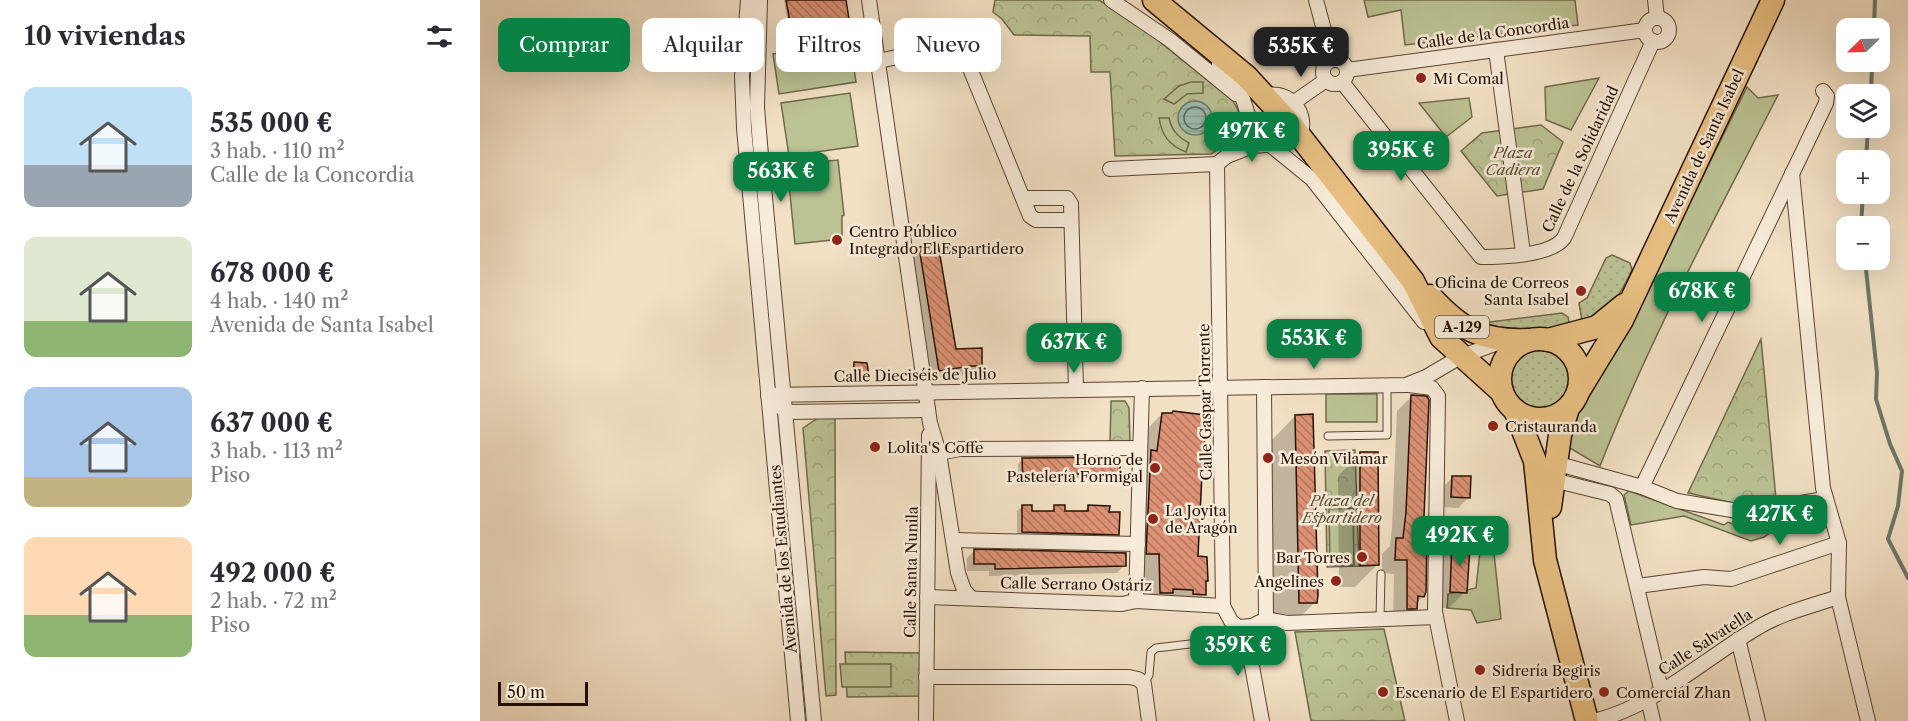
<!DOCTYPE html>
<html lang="es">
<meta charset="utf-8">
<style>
body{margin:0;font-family:"Libre Caslon Text",serif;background:#f2f2f3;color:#2b2b33;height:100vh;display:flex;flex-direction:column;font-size:22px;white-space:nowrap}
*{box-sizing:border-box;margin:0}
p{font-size:20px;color:#7c7c81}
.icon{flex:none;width:33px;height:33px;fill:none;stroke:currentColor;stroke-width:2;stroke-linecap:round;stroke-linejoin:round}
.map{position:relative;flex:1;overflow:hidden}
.sheet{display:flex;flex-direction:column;background:#fff;width:480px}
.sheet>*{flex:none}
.banner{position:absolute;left:18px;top:18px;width:570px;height:54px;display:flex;gap:12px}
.needle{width:39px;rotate:247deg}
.buttons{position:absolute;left:1356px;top:18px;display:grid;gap:12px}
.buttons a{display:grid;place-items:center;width:54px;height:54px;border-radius:12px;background:#fff;box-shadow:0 6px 24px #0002;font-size:30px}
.scale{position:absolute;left:18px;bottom:15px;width:90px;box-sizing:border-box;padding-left:6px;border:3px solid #261001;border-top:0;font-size:16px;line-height:21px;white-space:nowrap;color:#261001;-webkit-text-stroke:4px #f7ebd9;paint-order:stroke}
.price{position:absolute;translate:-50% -51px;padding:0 14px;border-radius:12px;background:#0b8043;color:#fff;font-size:20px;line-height:39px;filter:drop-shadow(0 2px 3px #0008)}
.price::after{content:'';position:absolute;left:50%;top:36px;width:18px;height:14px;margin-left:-9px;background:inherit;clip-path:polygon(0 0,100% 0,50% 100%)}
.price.on{background:#222;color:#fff}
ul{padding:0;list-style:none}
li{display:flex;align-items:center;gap:18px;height:150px;padding:0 24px}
li span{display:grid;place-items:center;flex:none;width:168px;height:120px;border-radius:12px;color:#555}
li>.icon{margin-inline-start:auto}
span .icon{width:72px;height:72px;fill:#fffc;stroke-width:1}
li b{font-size:26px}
h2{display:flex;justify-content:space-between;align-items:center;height:72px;padding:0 24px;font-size:26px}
.tag{padding:0 21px;border-radius:12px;background:#fff;box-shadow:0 6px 24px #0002;font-size:21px;line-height:54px}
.tag.on{background:#0b8043;color:#fff}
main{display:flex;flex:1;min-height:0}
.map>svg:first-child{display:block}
.grass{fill:url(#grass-dots);stroke:#70694a;stroke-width:1.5}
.forest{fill:url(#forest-crowns);stroke:#70694a;stroke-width:1.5}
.garden{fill:#bbc294;stroke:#70694a;stroke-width:1.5}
.water{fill:url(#water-rules);stroke:#6d7869;stroke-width:1.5}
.shadow{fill:#0003}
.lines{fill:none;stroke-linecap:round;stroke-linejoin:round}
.shore{stroke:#616758;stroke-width:1.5}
.stream{stroke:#6d7869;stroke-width:4}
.building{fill:url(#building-back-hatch);stroke:#261001;stroke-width:1.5}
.lane-casing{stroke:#594432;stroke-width:9}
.street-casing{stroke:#594432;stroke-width:16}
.primary-casing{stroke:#261001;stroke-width:25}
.lane{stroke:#f7ebd9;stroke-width:7}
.street{stroke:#f7ebd9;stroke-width:14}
.primary{stroke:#e9c082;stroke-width:22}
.poi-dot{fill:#8f2418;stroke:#f7ebd9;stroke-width:2}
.labels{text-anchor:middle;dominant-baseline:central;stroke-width:5;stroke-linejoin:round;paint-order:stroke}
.shield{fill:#f7ebd9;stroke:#655242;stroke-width:1.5}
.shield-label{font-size:14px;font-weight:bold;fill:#261001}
.street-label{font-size:15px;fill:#261001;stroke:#f7ebd9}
.poi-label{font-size:15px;fill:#261001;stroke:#f7ebd9;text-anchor:start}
.park-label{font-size:15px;font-style:italic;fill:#5a4e34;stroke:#f7ebd9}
</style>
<main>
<section class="sheet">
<h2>10 viviendas<svg class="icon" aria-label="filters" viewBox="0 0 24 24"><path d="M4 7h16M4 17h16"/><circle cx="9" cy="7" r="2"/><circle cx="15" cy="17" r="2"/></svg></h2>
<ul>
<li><span style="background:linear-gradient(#bfe0f5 65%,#9aa5b1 0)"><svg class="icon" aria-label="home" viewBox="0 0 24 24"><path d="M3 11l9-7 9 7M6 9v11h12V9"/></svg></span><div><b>535 000 €</b><p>3 hab. · 110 m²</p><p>Calle de la Concordia</p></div></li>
<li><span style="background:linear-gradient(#dfe7d0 70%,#8fb573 0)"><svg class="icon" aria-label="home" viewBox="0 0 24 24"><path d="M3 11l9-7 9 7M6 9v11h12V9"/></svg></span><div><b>678 000 €</b><p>4 hab. · 140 m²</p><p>Avenida de Santa Isabel</p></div></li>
<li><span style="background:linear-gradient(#a9c7e8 75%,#c2b280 0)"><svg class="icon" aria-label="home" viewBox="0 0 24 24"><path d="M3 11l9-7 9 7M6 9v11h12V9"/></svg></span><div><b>637 000 €</b><p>3 hab. · 113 m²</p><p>Piso</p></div></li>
<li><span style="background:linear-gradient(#ffd9b3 65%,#8fb573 0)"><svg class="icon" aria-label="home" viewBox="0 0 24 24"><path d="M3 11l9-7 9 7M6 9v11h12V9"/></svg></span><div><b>492 000 €</b><p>2 hab. · 72 m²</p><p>Piso</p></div></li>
</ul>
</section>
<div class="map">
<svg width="1428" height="721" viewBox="0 0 1428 721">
<defs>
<pattern id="grass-dots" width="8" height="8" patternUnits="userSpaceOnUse" patternTransform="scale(1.5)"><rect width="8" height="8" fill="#bbc294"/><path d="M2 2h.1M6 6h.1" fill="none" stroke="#a1a67e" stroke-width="1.8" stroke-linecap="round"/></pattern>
<pattern id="forest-crowns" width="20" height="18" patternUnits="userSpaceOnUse" patternTransform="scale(1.5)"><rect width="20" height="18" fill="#bbc294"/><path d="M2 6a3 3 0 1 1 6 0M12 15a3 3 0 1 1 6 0" fill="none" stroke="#a1a67e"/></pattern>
<pattern id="water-rules" width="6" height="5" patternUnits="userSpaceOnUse" patternTransform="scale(1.5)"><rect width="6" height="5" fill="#9cbeaf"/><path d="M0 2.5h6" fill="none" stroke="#86a295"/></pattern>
<pattern id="building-back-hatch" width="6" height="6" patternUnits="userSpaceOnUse" patternTransform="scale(1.5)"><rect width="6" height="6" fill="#dc9174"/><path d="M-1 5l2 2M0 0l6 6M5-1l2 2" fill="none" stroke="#b2755d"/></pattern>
</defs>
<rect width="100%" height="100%" fill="#f2e0c4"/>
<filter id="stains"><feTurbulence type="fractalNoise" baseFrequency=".00333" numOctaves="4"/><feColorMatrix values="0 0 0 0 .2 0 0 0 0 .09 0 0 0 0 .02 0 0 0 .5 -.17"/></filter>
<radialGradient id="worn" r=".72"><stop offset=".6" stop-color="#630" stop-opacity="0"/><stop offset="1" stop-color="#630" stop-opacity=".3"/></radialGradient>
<g class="grass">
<path d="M1132 255 1150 263 1152 270C1139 297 1132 311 1102 321L1099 303 1107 298 1126 258Z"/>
<path d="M1082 313 1088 317 1090 328 1019 331 1002 323Z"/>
<circle cx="1060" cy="379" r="29"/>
</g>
<g class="forest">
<path d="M515 0H619L659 25 753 101 759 112 757 126 746 144 731 154 635 156 630 72H611L610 36 534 35 522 19 513 12Z"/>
<path d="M1061 125 1083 142 1063 189 1017 196 981 151 1002 133Z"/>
<path d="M1281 339 1296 499 1258 504 1208 493Z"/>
<path d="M631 401H645L649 408 650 443H630Z"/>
<path d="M348 411 355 418 356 695 346 696 323 428Z"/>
<path d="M875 450 879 566 847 567 845 451Z"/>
<path d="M904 629 925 721H831L815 632Z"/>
<path d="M365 652 441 653V696L367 697Z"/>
</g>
<g class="garden">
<path d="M884 0H1095L1098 25 925 45 921 10 888 17Z"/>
<path d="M370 42 376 82 299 94 293 54Z"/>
<path d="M1119 78 1091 130 1066 120 1065 87Z"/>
<path d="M711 82H723V93L707 94 694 104 684 99 699 86Z"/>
<path d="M1267 87 1278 98 1298 95C1236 217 1170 338 1120 466L1085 445 1089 420 1185 253Z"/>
<path d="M370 93 378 146 309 156 301 103Z"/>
<path d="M989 98 992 117 966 137 939 103Z"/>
<path d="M679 118H689C692 131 698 137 709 143L706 152C689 145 682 136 679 118Z"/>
<path d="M358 160 364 215 362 216V239L315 244 307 165Z"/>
<rect x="846" y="394" width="51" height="28"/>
<path d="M1149 491 1244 525 1248 522 1258 526 1262 521 1301 515 1303 524 1284 537 1271 541 1204 516 1151 525 1144 495Z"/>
<path d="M873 508 874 565H850L849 509Z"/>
<path d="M1001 542 1013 544 1021 619 997 623 991 610 967 608 968 594 996 588Z"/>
<path d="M360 664H411V687H362Z"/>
</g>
<circle class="water" cx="715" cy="118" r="17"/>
<g class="shadow">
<path d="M304 0H364L368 19 309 30Z"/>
<path d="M440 249 474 350 501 366 493 374 452 379 432 257Z"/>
<path d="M374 364 388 375 385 377H372Z"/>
<path d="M931 397 943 596 921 622 913 623 914 574 902 573V554L910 546 912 527 917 411Z"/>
<path d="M713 413 721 453 717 558 727 581 724 594 708 610 665 608 664 570 651 569 666 430 682 414Z"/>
<path d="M815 416 835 602 809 629H793L789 443Z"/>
<path d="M880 454 897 565 875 587H859L858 476Z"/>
<path d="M543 459 638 473 623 484H614V478H584L578 485H570V478H551L546 485H538V464Z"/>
<path d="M973 477 989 497 978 508 961 507 962 488Z"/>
<path d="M543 506 550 513 570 512 575 507 584 513H602L608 507 628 513 638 534 633 539 537 537V511Z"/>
<path d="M973 542 985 592 969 608H955L957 558Z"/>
<path d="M494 551 644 566 637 573 509 576V571H487V558Z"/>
</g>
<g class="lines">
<circle class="shore" cx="715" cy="118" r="11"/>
<g class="stream">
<path d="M1394 28 1395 0"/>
<path d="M1391 94 1392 62"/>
<path d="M1386 160 1388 128"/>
<path d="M1381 226 1383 194"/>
<path d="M1385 260 1397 373 1396 399 1410 444 1422 471 1418 506 1408 539 1428 578"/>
</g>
</g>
<g class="building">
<path d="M306 0H366L369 19 311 28Z"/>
<path d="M458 244 476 349 502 348V366H491L459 371 439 247Z"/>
<path d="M374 362 387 363 389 376H373Z"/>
<path d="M931 395 947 396 949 400 943 539H947L946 592 944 597 938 596 937 609H927V560H915L916 538H923L926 512Z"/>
<path d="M693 411 725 415V424H727L723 453 718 556 727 557 728 581H726V595L713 594V590L693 589V593H680L679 554H666L671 450 677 451 682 413H692Z"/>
<path d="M833 414 838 595 837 603H819L815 415Z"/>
<path d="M880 452H898L899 565 880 566Z"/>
<path d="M640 457V474H629V480H618V474H585V480H575V474H552V480L543 481 542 458Z"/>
<path d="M972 476H991L990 498 971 497Z"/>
<path d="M542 505H552V511H574V505H585V511H608V505L630 506 629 512H640L639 535 542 532Z"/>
<path d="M972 541H989L990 546 987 593 970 592Z"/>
<path d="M494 549 646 553V566L515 569V564H494Z"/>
</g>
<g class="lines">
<g class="lane-casing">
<g id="lane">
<path d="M848 436 907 435V385"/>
<path d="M900 619 901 574"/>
<path d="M664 684 669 675 671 652 676 648 710 644"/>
</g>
</g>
<g class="street-casing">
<g id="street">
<path d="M268 0 262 76 264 128 318 721"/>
<path d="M280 0 277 107 280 144 334 721"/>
<path d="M389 0 450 423 459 453 478 573 484 590 491 598"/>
<path d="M631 0 690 40 756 94"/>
<path d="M836 0 852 60"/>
<path d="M1175 0 1177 17"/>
<circle cx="1177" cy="30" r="12"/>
<path d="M1016 50 1043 253"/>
<circle cx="855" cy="72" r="12"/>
<path d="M398 61C422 57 474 40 489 66L550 216 556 220H591"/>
<path d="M739 64 763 99 773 131 832 179 944 322"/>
<path d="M867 70 1165 30"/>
<path d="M862 82 1001 257C1022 257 1071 256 1084 238L1173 41"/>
<path d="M813 103 846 80"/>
<path d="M747 156 773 146 808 143 821 133C828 108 804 87 781 97"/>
<path d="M737 164 743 606 751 621 758 627 772 626 786 619"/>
<path d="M630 169 737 164 747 156 769 123"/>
<path d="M1312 173 1343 488 1359 543 1358 597 1388 721"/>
<path d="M544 198H587L591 204 596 389"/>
<path d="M929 385 952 388 958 396 955 612 977 721"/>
<path d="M784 387 786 619"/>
<path d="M288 395 926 385 946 377 980 357 1020 342"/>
<path d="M300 406 306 412 448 410"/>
<path d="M459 453 480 449 660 448"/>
<path d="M1075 463 1162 487 1197 501 1264 512 1345 499"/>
<path d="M1073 480 1130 494 1136 499 1181 689"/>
<path d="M1162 487 1346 103 1347 96 1343 91"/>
<path d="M473 540 658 544"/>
<path d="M1158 586 1224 577 1251 579 1359 543"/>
<path d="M447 597 642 604 656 601 743 606"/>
<path d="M656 601 662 388"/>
<path d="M786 619 807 623 956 617"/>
<path d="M765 628 782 721"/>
<path d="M1258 639 1278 721"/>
<path d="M446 677H649L658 679 664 684 669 721"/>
<path d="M1168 699 1173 721"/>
<path d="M446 721 449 435"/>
<path d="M1114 721C1175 706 1224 659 1277 628 1301 613 1332 606 1358 597"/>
</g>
</g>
<g class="primary-casing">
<g id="primary">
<path d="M674 0 767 77 812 126 933 281 961 337 1022 392"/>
<path d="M950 296C980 329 1002 342 1048 340"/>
<circle cx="1060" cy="379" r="40"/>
<path d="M1068 340 1117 327 1144 305"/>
<path d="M1098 392 1142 320 1293 0"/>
<path d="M1035 410 1055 461 1065 560 1107 721"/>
<path d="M1070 507 1080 435 1088 408"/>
</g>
</g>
<use href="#lane" class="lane"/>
<use href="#street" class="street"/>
<use href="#primary" class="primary"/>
</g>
<g class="poi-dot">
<circle cx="941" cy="78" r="6"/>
<circle cx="357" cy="240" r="6"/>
<circle cx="1101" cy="291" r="6"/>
<circle cx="1013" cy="426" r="6"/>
<circle cx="395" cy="447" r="6"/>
<circle cx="788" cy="458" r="6"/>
<circle cx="675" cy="468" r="6"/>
<circle cx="673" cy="519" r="6"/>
<circle cx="882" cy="557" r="6"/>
<circle cx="856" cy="581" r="6"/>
<circle cx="1000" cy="670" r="6"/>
<circle cx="903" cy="692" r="6"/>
<circle cx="1124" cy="692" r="6"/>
</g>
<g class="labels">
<rect class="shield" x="955" y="316" width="54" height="22" rx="4.5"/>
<g class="shield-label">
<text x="982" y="327">A-129</text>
</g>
<g class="street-label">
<text transform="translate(1013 33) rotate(-8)">Calle de la Concordia</text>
<text transform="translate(1224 146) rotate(-65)">Avenida de Santa Isabel</text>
<text transform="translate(1100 159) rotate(-65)">Calle de la Solidaridad</text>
<text transform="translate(435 375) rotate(-1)">Calle Dieciséis de Julio</text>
<text transform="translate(725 402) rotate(-91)">Calle Gaspar Torrente</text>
<text transform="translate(303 559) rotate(-95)">Avenida de los Estudiantes</text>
<text transform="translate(431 572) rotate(-89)">Calle Santa Nunila</text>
<text transform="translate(596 584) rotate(1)">Calle Serrano Ostáriz</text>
<text transform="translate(1225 642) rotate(-33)">Calle Salvatella</text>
</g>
<g class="poi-label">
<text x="953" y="78">Mi Comal</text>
<text x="369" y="231">Centro Público<tspan x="369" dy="17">Integrado El Espartidero</tspan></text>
<text x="1089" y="282" text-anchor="end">Oficina de Correos<tspan x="1089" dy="17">Santa Isabel</tspan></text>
<text x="1025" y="426">Cristauranda</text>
<text x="407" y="447">Lolita'S Coffe</text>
<text x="800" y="458">Mesón Vilamar</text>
<text x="663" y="459" text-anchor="end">Horno de<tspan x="663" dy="17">Pastelería Formigal</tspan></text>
<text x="685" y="510">La Joyita<tspan x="685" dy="17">de Aragón</tspan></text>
<text x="870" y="557" text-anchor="end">Bar Torres</text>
<text x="844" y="581" text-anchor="end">Angelines</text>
<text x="1012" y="670">Sidrería Begiris</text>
<text x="915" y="692">Escenario de El Espartidero</text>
<text x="1136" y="692">Comercial Zhan</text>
</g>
<g class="park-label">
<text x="1033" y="152">Plaza<tspan x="1033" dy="17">Cadiera</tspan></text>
<text x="862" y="500">Plaza del<tspan x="862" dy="17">Espartidero</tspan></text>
</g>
</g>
<rect width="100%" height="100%" filter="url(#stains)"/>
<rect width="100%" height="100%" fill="url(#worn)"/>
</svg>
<div class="buttons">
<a><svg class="needle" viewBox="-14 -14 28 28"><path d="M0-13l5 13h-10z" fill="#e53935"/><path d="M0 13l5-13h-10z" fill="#7c7c81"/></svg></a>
<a><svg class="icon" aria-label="layers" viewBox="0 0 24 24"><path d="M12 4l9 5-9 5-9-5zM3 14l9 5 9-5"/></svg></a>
<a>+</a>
<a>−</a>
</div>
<div class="scale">50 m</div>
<b class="price on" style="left:821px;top:78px">535K €</b>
<b class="price" style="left:772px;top:163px">497K €</b>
<b class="price" style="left:921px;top:182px">395K €</b>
<b class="price" style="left:301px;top:203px">563K €</b>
<b class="price" style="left:1222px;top:323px">678K €</b>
<b class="price" style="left:834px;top:370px">553K €</b>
<b class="price" style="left:594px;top:374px">637K €</b>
<b class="price" style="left:1300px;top:546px">427K €</b>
<b class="price" style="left:980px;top:567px">492K €</b>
<b class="price" style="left:758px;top:677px">359K €</b>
<div class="banner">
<a class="tag on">Comprar</a>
<a class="tag">Alquilar</a>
<a class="tag">Filtros</a>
<a class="tag">Nuevo</a>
</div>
</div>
</main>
